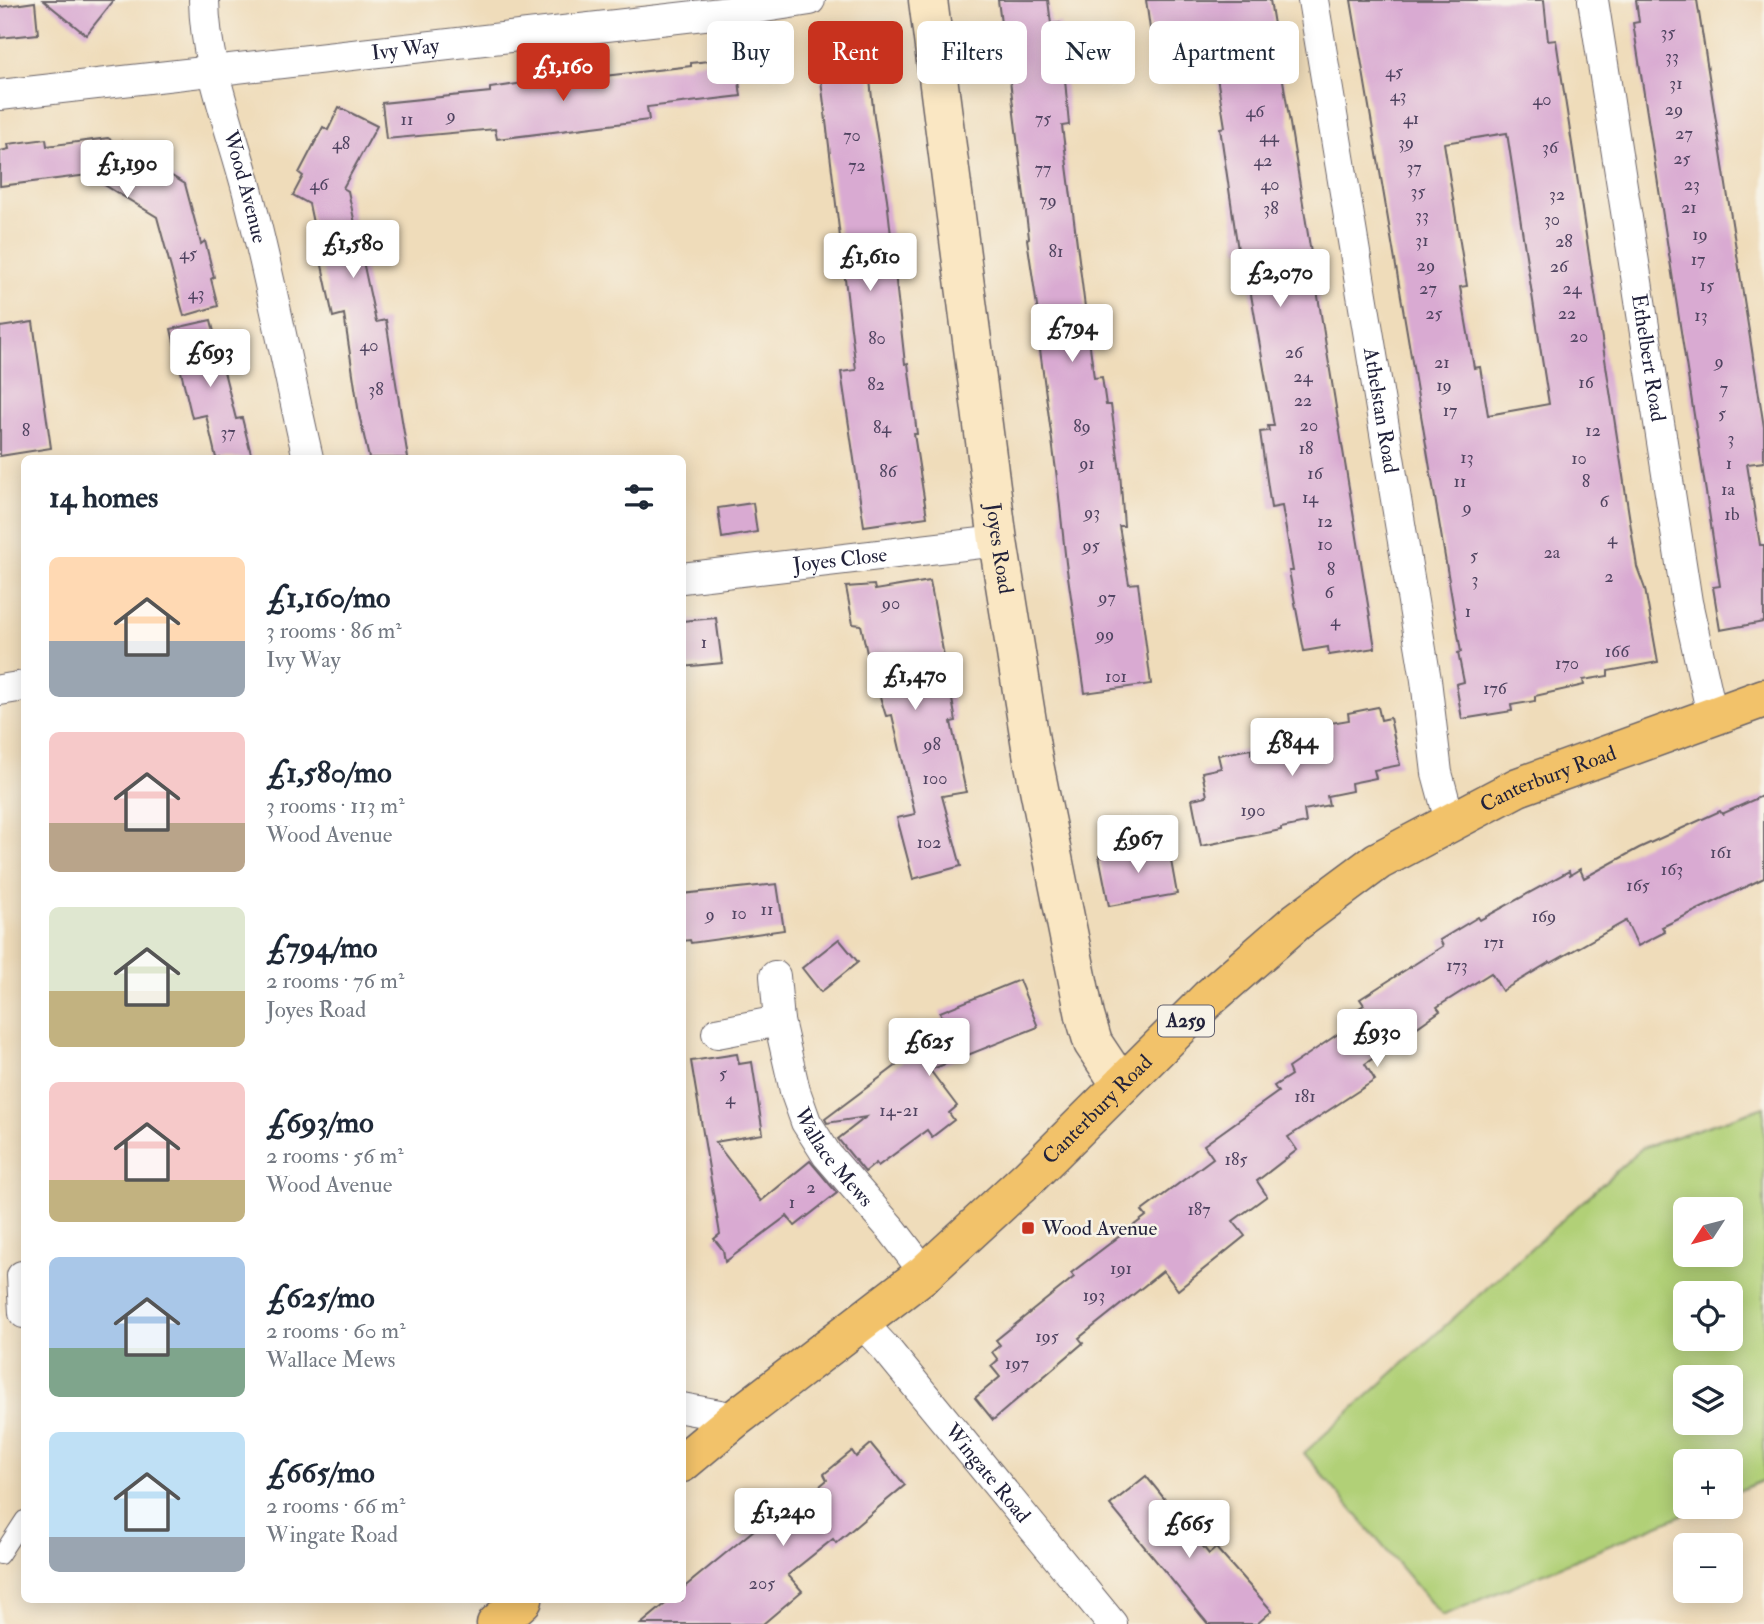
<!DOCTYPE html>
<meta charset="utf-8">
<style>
body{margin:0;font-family:"IM FELL Double Pica",serif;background:#f6f6f7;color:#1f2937;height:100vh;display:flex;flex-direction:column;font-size:26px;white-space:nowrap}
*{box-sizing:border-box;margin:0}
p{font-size:23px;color:#747a83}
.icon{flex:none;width:38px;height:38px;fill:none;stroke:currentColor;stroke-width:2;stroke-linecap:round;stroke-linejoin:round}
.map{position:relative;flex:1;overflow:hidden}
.panel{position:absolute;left:21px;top:455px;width:665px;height:1148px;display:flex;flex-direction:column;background:#fff;border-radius:10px;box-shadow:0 4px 18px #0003}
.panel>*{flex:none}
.top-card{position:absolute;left:707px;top:21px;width:665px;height:63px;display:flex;gap:14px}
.needle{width:46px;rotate:234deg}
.tools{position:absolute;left:1673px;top:1197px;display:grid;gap:14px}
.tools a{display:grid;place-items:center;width:70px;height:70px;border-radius:10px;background:#fff;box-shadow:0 4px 18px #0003;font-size:35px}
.price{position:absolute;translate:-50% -60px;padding:0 16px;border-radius:7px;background:#fff;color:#222;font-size:23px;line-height:46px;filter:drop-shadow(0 2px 4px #0008)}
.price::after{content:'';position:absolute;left:50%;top:42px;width:21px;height:16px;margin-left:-10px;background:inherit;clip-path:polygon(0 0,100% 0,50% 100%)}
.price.on{background:#c8321e;color:#fff}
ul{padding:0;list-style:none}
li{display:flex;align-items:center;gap:21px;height:175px;padding:0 28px}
li span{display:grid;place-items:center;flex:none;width:196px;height:140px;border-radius:10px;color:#555}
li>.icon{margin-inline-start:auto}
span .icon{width:84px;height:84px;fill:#fffc;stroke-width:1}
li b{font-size:30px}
h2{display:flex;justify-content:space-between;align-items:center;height:84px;padding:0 28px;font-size:30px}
.tag{padding:0 24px;border-radius:10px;background:#fff;box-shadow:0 4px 18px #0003;font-size:24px;line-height:63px}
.tag.on{background:#c8321e;color:#fff}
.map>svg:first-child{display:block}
.green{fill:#b1d077;stroke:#6a7959;stroke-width:2;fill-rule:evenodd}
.building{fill:#d9aad2;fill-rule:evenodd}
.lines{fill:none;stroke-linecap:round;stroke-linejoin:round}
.lane-casing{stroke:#6a6367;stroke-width:18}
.street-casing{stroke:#6a6367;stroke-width:32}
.secondary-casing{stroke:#6a6367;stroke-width:41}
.highway-casing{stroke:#6a6367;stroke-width:41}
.lane{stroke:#fff;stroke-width:16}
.street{stroke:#fff;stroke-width:30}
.secondary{stroke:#fae7c3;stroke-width:38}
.highway{stroke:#f2c26a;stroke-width:38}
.poi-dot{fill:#c8321e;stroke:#f7f3e8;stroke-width:2.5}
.labels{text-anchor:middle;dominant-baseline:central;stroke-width:5;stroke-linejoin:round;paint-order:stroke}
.number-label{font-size:18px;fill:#504461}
.shield{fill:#f7f3e8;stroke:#62616f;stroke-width:2}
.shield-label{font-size:19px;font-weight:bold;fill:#22223b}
.street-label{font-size:21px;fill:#22223b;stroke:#f7f3e8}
.poi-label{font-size:21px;fill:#22223b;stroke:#f7f3e8;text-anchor:start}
</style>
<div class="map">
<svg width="1764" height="1624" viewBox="0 0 1764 1624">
<rect width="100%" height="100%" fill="#f7f3e8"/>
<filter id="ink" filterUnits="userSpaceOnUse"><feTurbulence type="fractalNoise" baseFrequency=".0143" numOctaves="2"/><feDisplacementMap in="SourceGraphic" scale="14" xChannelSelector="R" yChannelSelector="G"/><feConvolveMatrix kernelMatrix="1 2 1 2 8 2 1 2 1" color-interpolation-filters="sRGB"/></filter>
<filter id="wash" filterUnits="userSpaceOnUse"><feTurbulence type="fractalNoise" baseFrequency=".00686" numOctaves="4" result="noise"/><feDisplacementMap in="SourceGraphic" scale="28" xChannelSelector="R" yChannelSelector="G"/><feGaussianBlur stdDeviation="1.57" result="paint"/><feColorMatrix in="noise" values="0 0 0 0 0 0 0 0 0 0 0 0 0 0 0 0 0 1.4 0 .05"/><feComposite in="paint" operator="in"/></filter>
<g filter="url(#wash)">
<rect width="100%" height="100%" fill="#efdcba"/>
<path class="green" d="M1764 1107V1480L1731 1494V1461H1685V1507H1701L1442 1616 1304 1453 1642 1148ZM1685 1209H1731V1255H1685ZM1685 1293H1731V1339H1685ZM1685 1377H1731V1423H1685Z"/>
<g id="blocks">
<g class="building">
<path d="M43 0H114L86 35Z"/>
<path d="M998 0H1048L1051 24 1060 23 1069 125 1062 126 1094 378 1102 377 1106 405H1111L1120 472 1124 526H1119L1129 584 1138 583 1151 684 1085 693 1066 563 1057 478 1037 327H1040L1027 239 1029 238 1006 47H1004Z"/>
<path d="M1146 0H1270L1375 648 1329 655 1328 647 1304 651 1289 571H1293L1282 506 1271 508 1260 432 1269 431 1268 426H1274L1246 266 1242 249 1238 250 1220 128 1225 127 1214 58 1155 65Z"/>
<path d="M1351 0H1544L1548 41 1556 40 1625 489 1637 567 1645 589 1658 662 1608 671V676L1583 680 1584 685 1535 696V701L1511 705 1512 711 1462 719 1456 684 1464 682 1458 653 1461 652ZM1507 133 1549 404 1488 415 1480 367 1474 368 1460 287 1467 286 1444 143Z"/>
<path d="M1636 0H1697L1764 427V462L1747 464 1760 545H1764V622L1720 630 1713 587 1720 586 1708 505 1633 23 1639 22Z"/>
<path d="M35 2 38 34 0 38V7Z"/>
<path d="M865 33 874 117 887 199 905 364 908 363 917 434H914L927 517 864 526 841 372 856 370 816 38Z"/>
<path d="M736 58 741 96 647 107 649 120 497 139 495 129 386 139 382 103 490 92V88L551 79 552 82 691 66V63Z"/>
<path d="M339 107 377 126 343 188 348 191 376 322 386 320 408 458H369L359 414 344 314 333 317 309 204 293 195 303 176 299 173 323 127 328 130Z"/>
<path d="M108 138 120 145 122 141 169 169 167 173 185 184 201 244 205 241 214 277 211 279 218 306 184 316 157 217 88 175 0 186V151L9 149 8 144 46 139 47 146Z"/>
<path d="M211 320 236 419 242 418 252 458H216L206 415 192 418 171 329Z"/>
<path d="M33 322 51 448 0 456V327Z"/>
<path d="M753 503 757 532 722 538 718 508Z"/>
<path d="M930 581 956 721 951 722 966 792 942 796 961 866 913 879 897 818 915 814 892 715 886 716 868 658 861 625 853 624 846 587 874 585 875 590Z"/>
<path d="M716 618 722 663 682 667V621Z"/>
<path d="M1378 707 1381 720 1390 718 1400 765 1374 770 1376 778 1351 783 1352 791 1327 796 1329 805 1304 810 1306 823 1281 828V830L1201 846 1192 799 1207 796 1202 772 1221 768 1218 755 1251 749V754L1317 741 1313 726 1349 720 1348 713Z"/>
<path d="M1764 795V878L1662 927 1665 932 1638 946 1626 921 1551 963 1550 962 1502 991 1491 973 1437 1007 1440 1011 1365 1064 1375 1080 1288 1137 1297 1150 1257 1181 1267 1196 1233 1221 1245 1236 1178 1290 1163 1271 1079 1338 1083 1343 993 1420 975 1398 1000 1377 991 1366 998 1360 992 1352 1000 1345 996 1340 1074 1277 1071 1273 1146 1216 1142 1211 1213 1158 1204 1145 1278 1092 1274 1086 1291 1075 1288 1068 1357 1021 1352 1012 1364 1005 1360 999 1443 946 1440 940 1478 917 1480 920 1569 871 1570 875 1580 869 1584 878 1639 848 1720 811 1722 814Z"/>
<path d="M1168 844 1177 894 1109 906 1099 856Z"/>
<path d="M777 884 784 930 691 943 690 940 682 941V894Z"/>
<path d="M839 939 858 962 821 992 802 968Z"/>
<path d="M1019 980 1038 1027 930 1070 957 1106 949 1113 954 1120 932 1137 927 1130 878 1166 876 1163 865 1172 838 1139 866 1117 827 1123 825 1119 905 1059 907 1062 948 1031 940 1012Z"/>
<path d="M737 1054 739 1064 752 1062 763 1134 715 1142 761 1201 810 1161 837 1193 795 1226 787 1216 725 1262 723 1250 714 1239 720 1234 691 1061Z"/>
<path d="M871 1444 905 1485 836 1543 833 1539 788 1575 802 1591 763 1624H641L670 1600H682V1589L766 1520 772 1526 827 1480 824 1474 852 1451 856 1457Z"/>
<path d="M1146 1476 1209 1554 1216 1548 1272 1611 1257 1624H1208L1110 1505Z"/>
</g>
</g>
</g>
<g filter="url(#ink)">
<use href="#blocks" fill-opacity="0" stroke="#6a6367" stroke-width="2"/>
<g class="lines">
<g class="lane-casing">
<path id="lane" d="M0 1556 24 1519"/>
</g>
<g class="street-casing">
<g id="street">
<path id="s1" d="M204 0C205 67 233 133 249 197 272 284 288 372 308 458"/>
<path id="s2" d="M1313 0 1426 680 1437 773 1450 821"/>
<path id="s3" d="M1593 0 1687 602 1712 715"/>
<path id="s4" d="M0 95 739 11 810 0"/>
<path id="s5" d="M682 578 998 541"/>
<path d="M0 690 24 686"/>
<path id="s6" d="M779 1021 795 1091 806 1122 827 1155 893 1231 925 1273"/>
<path d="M717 1033 779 1021 775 976"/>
<path d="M22 1276 24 1313"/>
<path id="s7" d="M862 1323 887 1350 1112 1624"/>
<path d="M682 1408 736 1418"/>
</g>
</g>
<g class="secondary-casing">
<g id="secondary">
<path id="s8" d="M928 0 998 541 1033 759 1085 1016 1093 1043 1121 1085"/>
</g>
</g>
<g class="highway-casing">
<g id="highway">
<path id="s9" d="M682 1463 736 1418 925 1273 1029 1177 1209 998 1296 922 1378 861 1518 787 1764 698"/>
<path d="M496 1624 523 1600"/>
</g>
</g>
<use href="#lane" class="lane"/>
<use href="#street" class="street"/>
<use href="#secondary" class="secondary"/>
<use href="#highway" class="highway"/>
</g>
</g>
<rect class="poi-dot" x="1021" y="1221" width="14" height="14" rx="3.5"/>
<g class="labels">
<g class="number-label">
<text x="1668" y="32">35</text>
<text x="1672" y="56">33</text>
<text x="1394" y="71">45</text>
<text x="1676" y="83">31</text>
<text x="1398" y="95">43</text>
<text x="1542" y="99">40</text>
<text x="1674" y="109">29</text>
<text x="1255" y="111">46</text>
<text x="451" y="115">9</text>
<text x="1043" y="118">75</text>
<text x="1411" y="118">41</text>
<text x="407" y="119">11</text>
<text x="1684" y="133">27</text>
<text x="852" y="135">70</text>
<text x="1269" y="136">44</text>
<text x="1406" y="142">39</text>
<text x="341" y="143">48</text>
<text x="1550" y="147">36</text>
<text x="1682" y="158">25</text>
<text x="1263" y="160">42</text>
<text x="857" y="165">72</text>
<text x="1414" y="167">37</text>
<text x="1043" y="168">77</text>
<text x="319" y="184">46</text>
<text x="1270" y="184">40</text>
<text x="1692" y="184">23</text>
<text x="1418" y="191">35</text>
<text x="1557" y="194">32</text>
<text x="1048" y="200">79</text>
<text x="1689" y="207">21</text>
<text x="1271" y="208">38</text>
<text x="1422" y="215">33</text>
<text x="1552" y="219">30</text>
<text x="1700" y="234">19</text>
<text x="1422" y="240">31</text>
<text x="1564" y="241">28</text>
<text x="1056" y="251">81</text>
<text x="188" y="253">45</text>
<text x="1698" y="259">17</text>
<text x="1426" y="265">29</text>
<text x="1559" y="266">26</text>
<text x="1707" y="285">15</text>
<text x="1428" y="288">27</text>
<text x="1572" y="288">24</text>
<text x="196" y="293">43</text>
<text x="1434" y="313">25</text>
<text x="1567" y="313">22</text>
<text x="1701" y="315">13</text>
<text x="1579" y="336">20</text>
<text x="877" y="338">80</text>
<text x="369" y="345">40</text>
<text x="1294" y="352">26</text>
<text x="1719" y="361">9</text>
<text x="1442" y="362">21</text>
<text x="1303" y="376">24</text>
<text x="1586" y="382">16</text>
<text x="876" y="384">82</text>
<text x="1444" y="385">19</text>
<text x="1724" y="388">7</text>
<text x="376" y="389">38</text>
<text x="1303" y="400">22</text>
<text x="1450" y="410">17</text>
<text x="1722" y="413">5</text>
<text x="1309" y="425">20</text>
<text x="1082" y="426">89</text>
<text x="882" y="427">84</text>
<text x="26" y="430">8</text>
<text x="1593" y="430">12</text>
<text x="228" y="432">37</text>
<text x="1731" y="438">3</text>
<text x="1306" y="448">18</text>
<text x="1467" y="457">13</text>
<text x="1579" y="458">10</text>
<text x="1087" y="463">91</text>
<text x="1729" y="463">1</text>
<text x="888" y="471">86</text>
<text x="1315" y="473">16</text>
<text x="1460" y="481">11</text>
<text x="1586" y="481">8</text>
<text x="1728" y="489">1a</text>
<text x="1310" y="497">14</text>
<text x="1604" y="501">6</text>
<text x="1467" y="507">9</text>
<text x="1092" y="512">93</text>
<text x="1732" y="514">1b</text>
<text x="1325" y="521">12</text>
<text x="1612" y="538">4</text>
<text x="1325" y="544">10</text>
<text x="1091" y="545">95</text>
<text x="1552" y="552">2a</text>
<text x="1474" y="555">5</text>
<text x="1331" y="569">8</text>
<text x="1609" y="576">2</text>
<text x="1475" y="579">3</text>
<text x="1329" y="592">6</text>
<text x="1107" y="597">97</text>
<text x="891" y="603">90</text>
<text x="1468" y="611">1</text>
<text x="1335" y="620">4</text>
<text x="1105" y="634">99</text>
<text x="704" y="642">1</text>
<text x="1617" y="651">166</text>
<text x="1567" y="663">170</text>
<text x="1116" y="676">101</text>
<text x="1495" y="688">176</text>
<text x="932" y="744">98</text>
<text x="935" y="778">100</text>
<text x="1253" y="810">190</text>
<text x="929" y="842">102</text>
<text x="1721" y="852">161</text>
<text x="1672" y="869">163</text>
<text x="1638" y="885">165</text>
<text x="767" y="909">11</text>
<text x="739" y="913">10</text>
<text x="710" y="914">9</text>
<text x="1544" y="916">169</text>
<text x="1494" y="942">171</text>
<text x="1457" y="965">173</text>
<text x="723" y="1073">5</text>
<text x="1305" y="1096">181</text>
<text x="730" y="1098">4</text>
<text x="899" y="1110">14-21</text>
<text x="1236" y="1159">185</text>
<text x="811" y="1187">2</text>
<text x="792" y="1202">1</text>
<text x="1199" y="1209">187</text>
<text x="1121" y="1268">191</text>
<text x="1094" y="1295">193</text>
<text x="1047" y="1336">195</text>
<text x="1017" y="1363">197</text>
<text x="762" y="1583">205</text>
</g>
<rect class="shield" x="1158" y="1005.5" width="56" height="31" rx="5"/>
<g class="shield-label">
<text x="1186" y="1021">A259</text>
</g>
<g class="street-label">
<text stroke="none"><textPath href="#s4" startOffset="408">Ivy Way</textPath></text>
<text stroke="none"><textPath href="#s1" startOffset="192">Wood Avenue</textPath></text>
<text stroke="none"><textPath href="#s3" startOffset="362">Ethelbert Road</textPath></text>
<text stroke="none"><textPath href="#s2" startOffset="416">Athelstan Road</textPath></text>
<text stroke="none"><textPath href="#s8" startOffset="553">Joyes Road</textPath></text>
<text stroke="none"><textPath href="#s5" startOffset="159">Joyes Close</textPath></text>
<text stroke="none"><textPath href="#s9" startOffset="1111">Canterbury Road</textPath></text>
<text stroke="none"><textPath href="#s9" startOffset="546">Canterbury Road</textPath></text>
<text stroke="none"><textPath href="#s6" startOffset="149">Wallace Mews</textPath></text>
<text stroke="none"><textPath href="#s7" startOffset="196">Wingate Road</textPath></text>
</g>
<g class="poi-label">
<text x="1042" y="1228">Wood Avenue</text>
</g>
</g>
</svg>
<div class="tools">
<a><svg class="needle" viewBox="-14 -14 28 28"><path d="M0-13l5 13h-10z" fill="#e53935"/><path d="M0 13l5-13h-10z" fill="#747a83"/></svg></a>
<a><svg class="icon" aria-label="locate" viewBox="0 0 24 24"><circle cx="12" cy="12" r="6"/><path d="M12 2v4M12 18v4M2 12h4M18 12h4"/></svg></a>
<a><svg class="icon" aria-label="layers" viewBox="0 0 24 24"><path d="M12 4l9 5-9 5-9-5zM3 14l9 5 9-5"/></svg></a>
<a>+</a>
<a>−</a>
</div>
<b class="price on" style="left:563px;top:103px">£1,160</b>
<b class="price" style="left:127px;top:200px">£1,190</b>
<b class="price" style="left:353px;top:280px">£1,580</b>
<b class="price" style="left:870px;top:293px">£1,610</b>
<b class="price" style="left:1280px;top:309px">£2,070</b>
<b class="price" style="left:1072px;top:364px">£794</b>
<b class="price" style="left:210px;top:389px">£693</b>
<b class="price" style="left:915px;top:712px">£1,470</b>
<b class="price" style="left:1292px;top:778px">£844</b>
<b class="price" style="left:1138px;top:875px">£967</b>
<b class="price" style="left:1377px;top:1069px">£930</b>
<b class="price" style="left:929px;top:1078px">£625</b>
<b class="price" style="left:783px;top:1548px">£1,240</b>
<b class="price" style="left:1189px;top:1560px">£665</b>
<div class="top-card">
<a class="tag">Buy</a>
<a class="tag on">Rent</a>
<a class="tag">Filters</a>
<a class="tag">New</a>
<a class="tag">Apartment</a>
</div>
<section class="panel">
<h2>14 homes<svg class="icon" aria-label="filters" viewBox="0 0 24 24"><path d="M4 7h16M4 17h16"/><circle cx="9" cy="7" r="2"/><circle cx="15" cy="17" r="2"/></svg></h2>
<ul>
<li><span style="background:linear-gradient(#ffd9b3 60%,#9aa5b1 0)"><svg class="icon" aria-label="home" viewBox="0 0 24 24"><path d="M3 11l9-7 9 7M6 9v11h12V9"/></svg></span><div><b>£1,160/mo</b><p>3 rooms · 86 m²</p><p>Ivy Way</p></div></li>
<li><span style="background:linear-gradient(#f6c9c9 65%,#b9a48a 0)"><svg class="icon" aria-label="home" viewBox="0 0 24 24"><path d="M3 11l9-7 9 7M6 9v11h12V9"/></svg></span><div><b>£1,580/mo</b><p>3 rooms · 113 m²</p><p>Wood Avenue</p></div></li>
<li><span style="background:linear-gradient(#dfe7d0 60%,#c2b280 0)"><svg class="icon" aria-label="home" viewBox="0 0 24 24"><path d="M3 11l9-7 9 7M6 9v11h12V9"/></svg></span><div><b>£794/mo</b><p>2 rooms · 76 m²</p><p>Joyes Road</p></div></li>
<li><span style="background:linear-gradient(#f6c9c9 70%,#c2b280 0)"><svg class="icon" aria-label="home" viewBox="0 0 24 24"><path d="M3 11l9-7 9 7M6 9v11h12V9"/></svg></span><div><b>£693/mo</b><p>2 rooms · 56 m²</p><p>Wood Avenue</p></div></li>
<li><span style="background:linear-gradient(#a9c7e8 65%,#7fa58c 0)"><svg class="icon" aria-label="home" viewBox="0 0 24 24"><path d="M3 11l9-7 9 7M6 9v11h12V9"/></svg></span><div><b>£625/mo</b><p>2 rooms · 60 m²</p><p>Wallace Mews</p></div></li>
<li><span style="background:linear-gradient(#bfe0f5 75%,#9aa5b1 0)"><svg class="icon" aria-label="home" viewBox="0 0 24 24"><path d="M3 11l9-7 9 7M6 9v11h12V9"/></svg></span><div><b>£665/mo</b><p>2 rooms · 66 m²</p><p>Wingate Road</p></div></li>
</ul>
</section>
</div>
